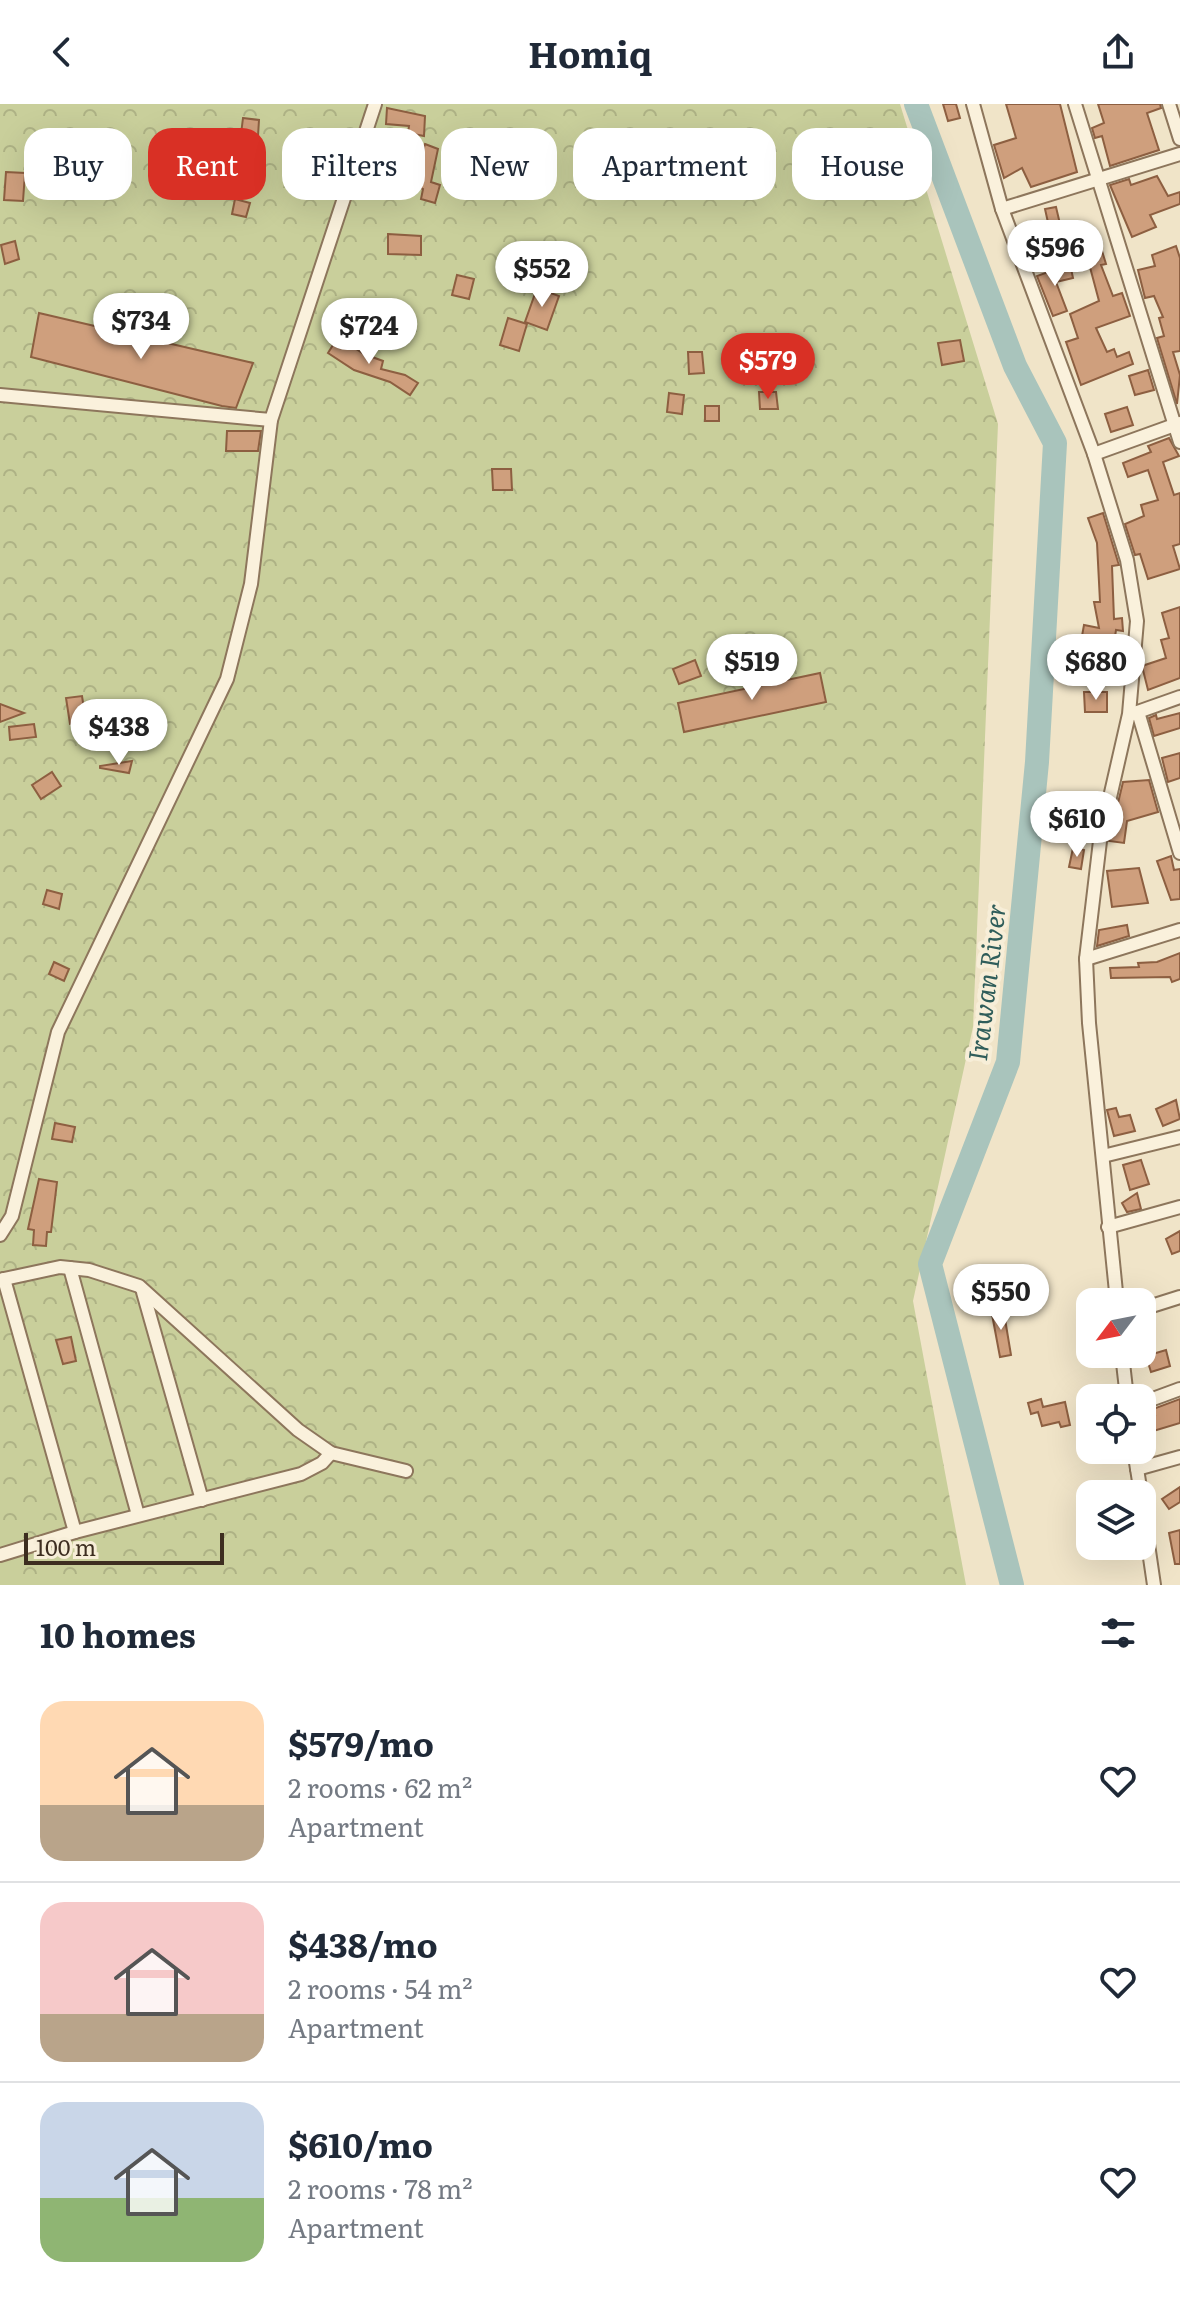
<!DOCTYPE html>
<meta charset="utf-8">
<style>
body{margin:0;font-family:Literata,serif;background:#f2f2f3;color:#1f2937;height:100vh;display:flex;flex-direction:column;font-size:30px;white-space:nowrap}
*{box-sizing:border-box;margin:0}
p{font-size:26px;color:#747a83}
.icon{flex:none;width:44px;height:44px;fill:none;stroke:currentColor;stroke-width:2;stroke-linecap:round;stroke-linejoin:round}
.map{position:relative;height:1481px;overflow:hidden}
.side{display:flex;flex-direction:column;background:#fff;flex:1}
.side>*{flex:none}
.hud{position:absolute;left:24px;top:24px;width:1132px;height:72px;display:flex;gap:16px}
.needle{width:52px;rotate:238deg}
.buttons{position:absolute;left:1076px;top:1184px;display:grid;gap:16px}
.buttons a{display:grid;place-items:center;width:80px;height:80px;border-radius:16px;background:#fff;box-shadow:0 8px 32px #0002;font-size:40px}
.scale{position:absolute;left:24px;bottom:20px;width:200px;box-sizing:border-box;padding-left:8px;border:4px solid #3d2e20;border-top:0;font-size:22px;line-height:28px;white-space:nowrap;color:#3d2e20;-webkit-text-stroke:6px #f7eed8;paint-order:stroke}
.price{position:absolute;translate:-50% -68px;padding:0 18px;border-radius:28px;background:#fff;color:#222;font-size:26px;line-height:52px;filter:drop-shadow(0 2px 4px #0008)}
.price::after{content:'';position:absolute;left:50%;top:48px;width:24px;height:18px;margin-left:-12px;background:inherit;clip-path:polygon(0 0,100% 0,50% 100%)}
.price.active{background:#d93025;color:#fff}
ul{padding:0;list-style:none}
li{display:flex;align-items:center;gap:24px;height:200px;padding:0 40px}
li+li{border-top:2px solid #e0e1e3}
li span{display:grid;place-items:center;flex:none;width:224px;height:160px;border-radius:24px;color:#555}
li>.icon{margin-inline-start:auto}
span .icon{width:96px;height:96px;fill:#fffc;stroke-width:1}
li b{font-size:34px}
h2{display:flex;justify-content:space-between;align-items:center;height:96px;padding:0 40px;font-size:34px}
.chip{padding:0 28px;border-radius:24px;background:#fff;box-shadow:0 8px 32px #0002;font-size:28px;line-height:72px}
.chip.active{background:#d93025;color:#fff}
header{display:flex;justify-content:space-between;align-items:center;height:104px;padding:0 40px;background:#fff;font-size:36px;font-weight:700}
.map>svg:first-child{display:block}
.forest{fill:url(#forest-crowns)}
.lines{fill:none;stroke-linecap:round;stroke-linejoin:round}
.river{stroke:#a9c4bc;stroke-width:24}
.building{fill:#cf9f7d;stroke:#8d5f41;stroke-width:2}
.minor-casing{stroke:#8d765c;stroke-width:16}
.minor{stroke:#faf1dc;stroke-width:12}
.labels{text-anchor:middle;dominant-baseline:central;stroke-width:8;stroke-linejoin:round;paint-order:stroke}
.water-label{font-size:26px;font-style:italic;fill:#2f5d5a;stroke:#f7eed8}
</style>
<header><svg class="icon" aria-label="back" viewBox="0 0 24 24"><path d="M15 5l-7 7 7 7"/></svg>Homiq<svg class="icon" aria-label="share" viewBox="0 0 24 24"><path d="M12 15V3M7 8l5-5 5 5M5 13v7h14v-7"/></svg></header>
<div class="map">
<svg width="1180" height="1481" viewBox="0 0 1180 1481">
<defs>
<pattern id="forest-crowns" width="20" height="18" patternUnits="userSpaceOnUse" patternTransform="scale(2)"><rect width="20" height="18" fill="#c9cf9b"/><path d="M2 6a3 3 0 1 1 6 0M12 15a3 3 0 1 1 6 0" fill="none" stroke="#aeb285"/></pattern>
</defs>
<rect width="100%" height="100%" fill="#f0e4c8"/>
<path class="forest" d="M0 0H900L998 320 973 923 913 1197 966 1481H0Z"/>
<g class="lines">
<path class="river" d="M916 0 1015 262 1055 339 1037 658 1008 958 930 1160 1012 1481"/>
</g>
<g class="building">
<path d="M943 0H956L960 14 948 17Z"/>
<path d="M1006 0H1060L1077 68 1031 83 1022 64 1004 74 994 41 1016 34Z"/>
<path d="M1098 0H1160L1161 4 1147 9 1159 46 1110 62 1102 32 1095 34 1092 24 1104 19Z"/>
<path d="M387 4 425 12 424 32 408 29 409 22 386 20Z"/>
<path d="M243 14 259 16 258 32 241 30Z"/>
<path d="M425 40 438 45 431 78 440 81 435 99 421 95 423 85 400 74 407 60 418 65Z"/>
<path d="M6 68 25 69 23 97 4 96Z"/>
<path d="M1157 72 1168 92 1180 88V100L1150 111 1156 123 1132 133 1110 81 1129 75 1131 81Z"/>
<path d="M235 95 250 99 246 113 232 110Z"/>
<path d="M1056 103 1060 120 1049 123 1045 105Z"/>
<path d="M388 130 421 132V151L388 150Z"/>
<path d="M15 137 19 155 5 160 1 141Z"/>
<path d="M1176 142 1180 154V247L1173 248 1180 271 1177 300 1157 234 1164 232 1159 214 1163 213 1154 192 1145 194 1138 166 1155 162 1152 151Z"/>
<path d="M1102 147 1106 160 1101 161 1113 192 1122 189 1130 212 1096 224 1107 248 1114 245 1117 253 1129 248 1133 260 1081 281 1066 238 1078 234 1070 210 1099 197 1087 152Z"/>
<path d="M1070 160 1073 174 1056 178 1067 207 1053 212 1037 172Z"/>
<path d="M457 171 474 175 469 195 452 191Z"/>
<path d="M537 184 559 192 547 226 525 218Z"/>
<path d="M39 209 253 259 236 304 222 302 31 253Z"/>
<path d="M508 214 527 220 519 247 500 241Z"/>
<path d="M338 233 364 250 383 257 381 265 405 271 418 279 410 291 390 278 354 266 328 249Z"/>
<path d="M960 236 964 257 942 261 938 239Z"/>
<path d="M688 248H702L704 269 689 270Z"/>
<path d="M1148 266 1154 286 1135 291 1129 272Z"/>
<path d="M759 288H776L778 305H760Z"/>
<path d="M669 289 684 291 682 310 667 308Z"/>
<rect x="705" y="302" width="14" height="15"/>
<path d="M1127 303 1133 321 1111 328 1105 310Z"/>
<path d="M227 327H261L258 347H226Z"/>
<path d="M1169 334 1179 352 1163 358 1174 391 1180 389V440L1173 442 1180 465 1148 475 1140 450 1135 451 1125 420 1144 412 1141 401 1158 396 1148 366 1128 373 1123 359 1151 348 1148 342Z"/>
<path d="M492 365H511L512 386H493Z"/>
<path d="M1103 409 1118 458 1119 461 1112 462 1114 515 1122 514 1123 527 1116 526 1110 566 1090 567V545L1080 543 1084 521 1099 524 1094 498H1100L1097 439 1088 414Z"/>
<path d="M1180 503V574L1148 586 1142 562 1166 554 1161 536 1169 534 1162 509Z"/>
<path d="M695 556 701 572 679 580 673 565Z"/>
<path d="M820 569 826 598 684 628 678 599Z"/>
<path d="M1084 588H1107V608H1085Z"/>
<path d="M82 592 86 618 70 620 66 594Z"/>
<path d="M0 600 24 609 0 618Z"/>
<path d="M1180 609V624L1154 632 1149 614 1156 611 1157 615Z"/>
<path d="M34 620 36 633 10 636 9 623Z"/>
<path d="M1180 649V674L1168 678 1162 654Z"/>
<path d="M132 657 129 669 100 664V662Z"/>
<path d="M52 668 61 682 41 695 32 681Z"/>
<path d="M1149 676 1158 708 1127 717 1124 739 1109 737 1123 678Z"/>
<path d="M1073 744 1084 746 1081 765 1069 763Z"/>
<path d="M1171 752 1174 766 1180 765V795L1171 796 1157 757Z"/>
<path d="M1139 764 1148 799 1112 803 1107 767Z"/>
<path d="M47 786 62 790 59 805 43 800Z"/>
<path d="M1127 821 1129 832 1097 842 1099 826Z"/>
<path d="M1180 849V875L1172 878 1170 873 1111 874 1110 864 1139 863 1138 859 1157 858Z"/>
<path d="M54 858 69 865 64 877 49 870Z"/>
<path d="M1176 996 1180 1015 1163 1022 1156 1005Z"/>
<path d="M1116 1004 1119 1013 1130 1011 1135 1027 1114 1032 1107 1006Z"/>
<path d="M55 1019 75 1023 72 1038 52 1035Z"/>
<path d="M1141 1056 1149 1080 1130 1086 1123 1061Z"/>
<path d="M39 1075 57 1078 51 1128H47L46 1142 33 1141 34 1126 28 1125Z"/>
<path d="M1137 1089 1141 1105 1127 1108 1122 1099Z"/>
<path d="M1180 1127V1147L1172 1150 1166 1135Z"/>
<path d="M1003 1203 1011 1251 1000 1253 991 1205Z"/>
<path d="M71 1233 76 1257 63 1260 56 1236Z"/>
<path d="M1166 1246 1170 1262 1151 1268 1146 1252Z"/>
<path d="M1041 1295 1043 1303 1065 1298 1070 1321 1061 1323 1059 1318 1042 1322 1038 1308 1031 1310 1028 1299Z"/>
<path d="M1180 1295V1319L1150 1328 1146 1314 1155 1311 1153 1305Z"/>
<path d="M1180 1383V1398L1169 1405 1162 1395Z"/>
<path d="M1180 1426V1460H1175L1169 1429Z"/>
</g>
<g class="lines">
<g class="minor-casing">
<g id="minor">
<path d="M973 0 1002 105 1094 350 1127 456 1137 517 1129 610 1100 737 1086 855 1089 919 1117 1198"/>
<path d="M1075 0 1180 338"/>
<path d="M1169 0 1180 35"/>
<path d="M1002 105 1180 50"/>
<path d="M0 291 271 316"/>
<path d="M1094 350 1180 319"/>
<path d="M1138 608 1180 749"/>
<path d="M1132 610 1180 593"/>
<path d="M1086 855 1180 826"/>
<path d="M1103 1052 1180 1033"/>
<path d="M1108 1123 1180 1103"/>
<path d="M0 1131 12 1112 58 928 227 575 251 480 271 316 375 0"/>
<path d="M70 1164 138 1411"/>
<path d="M4 1175 75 1428"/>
<path d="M0 1176 60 1163 89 1166 139 1182 298 1326 331 1349 406 1367"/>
<path d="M143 1188 202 1396"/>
<path d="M1142 1205 1180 1193"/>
<path d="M1122 1250 1127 1294"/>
<path d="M1142 1299 1180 1285"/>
<path d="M1134 1346 1141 1390"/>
<path d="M1137 1365 1180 1353"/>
<path d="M1142 1399 1154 1481"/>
<path d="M0 1451 75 1428 301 1370 322 1359 331 1349"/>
</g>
</g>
<use href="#minor" class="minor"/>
</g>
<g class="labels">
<g class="water-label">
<text transform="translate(985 878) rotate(-83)">Irawan River</text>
</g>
</g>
</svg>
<div class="buttons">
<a><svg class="needle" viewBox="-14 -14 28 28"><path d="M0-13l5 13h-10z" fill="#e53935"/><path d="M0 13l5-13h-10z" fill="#747a83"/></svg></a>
<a><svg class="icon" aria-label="locate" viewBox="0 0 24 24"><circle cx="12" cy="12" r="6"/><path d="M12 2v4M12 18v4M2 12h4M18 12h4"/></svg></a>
<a><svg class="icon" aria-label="layers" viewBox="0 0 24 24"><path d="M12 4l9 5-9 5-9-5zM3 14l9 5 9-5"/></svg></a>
</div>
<div class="scale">100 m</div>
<b class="price" style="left:1055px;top:184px">$596</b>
<b class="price" style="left:542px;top:205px">$552</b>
<b class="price" style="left:141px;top:257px">$734</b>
<b class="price" style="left:369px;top:262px">$724</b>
<b class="price active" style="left:768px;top:297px">$579</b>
<b class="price" style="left:752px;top:598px">$519</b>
<b class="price" style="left:1096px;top:598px">$680</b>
<b class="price" style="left:119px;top:663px">$438</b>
<b class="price" style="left:1077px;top:755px">$610</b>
<b class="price" style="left:1001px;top:1228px">$550</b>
<div class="hud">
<a class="chip">Buy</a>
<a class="chip active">Rent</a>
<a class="chip">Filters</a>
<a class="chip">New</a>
<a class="chip">Apartment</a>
<a class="chip">House</a>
</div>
</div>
<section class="side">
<h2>10 homes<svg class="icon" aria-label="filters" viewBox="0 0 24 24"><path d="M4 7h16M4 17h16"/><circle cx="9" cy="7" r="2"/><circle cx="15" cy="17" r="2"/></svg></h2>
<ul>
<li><span style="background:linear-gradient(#ffd9b3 65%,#b9a48a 0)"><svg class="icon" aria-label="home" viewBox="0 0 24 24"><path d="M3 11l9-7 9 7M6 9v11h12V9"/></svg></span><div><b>$579/mo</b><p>2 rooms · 62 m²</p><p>Apartment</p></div><svg class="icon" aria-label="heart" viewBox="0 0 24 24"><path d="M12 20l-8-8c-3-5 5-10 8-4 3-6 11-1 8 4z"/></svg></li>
<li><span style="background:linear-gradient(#f6c9c9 70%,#b9a48a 0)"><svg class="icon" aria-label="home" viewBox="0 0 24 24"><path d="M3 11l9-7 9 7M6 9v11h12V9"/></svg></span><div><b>$438/mo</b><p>2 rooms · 54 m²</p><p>Apartment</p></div><svg class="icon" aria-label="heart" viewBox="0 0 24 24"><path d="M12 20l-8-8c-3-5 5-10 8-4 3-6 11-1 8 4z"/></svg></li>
<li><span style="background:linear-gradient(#c9d6e8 60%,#8fb573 0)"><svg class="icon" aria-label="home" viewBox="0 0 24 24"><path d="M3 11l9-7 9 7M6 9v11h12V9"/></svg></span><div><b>$610/mo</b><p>2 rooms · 78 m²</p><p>Apartment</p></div><svg class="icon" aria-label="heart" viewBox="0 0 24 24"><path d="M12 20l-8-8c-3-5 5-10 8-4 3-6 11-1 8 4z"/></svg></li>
</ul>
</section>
